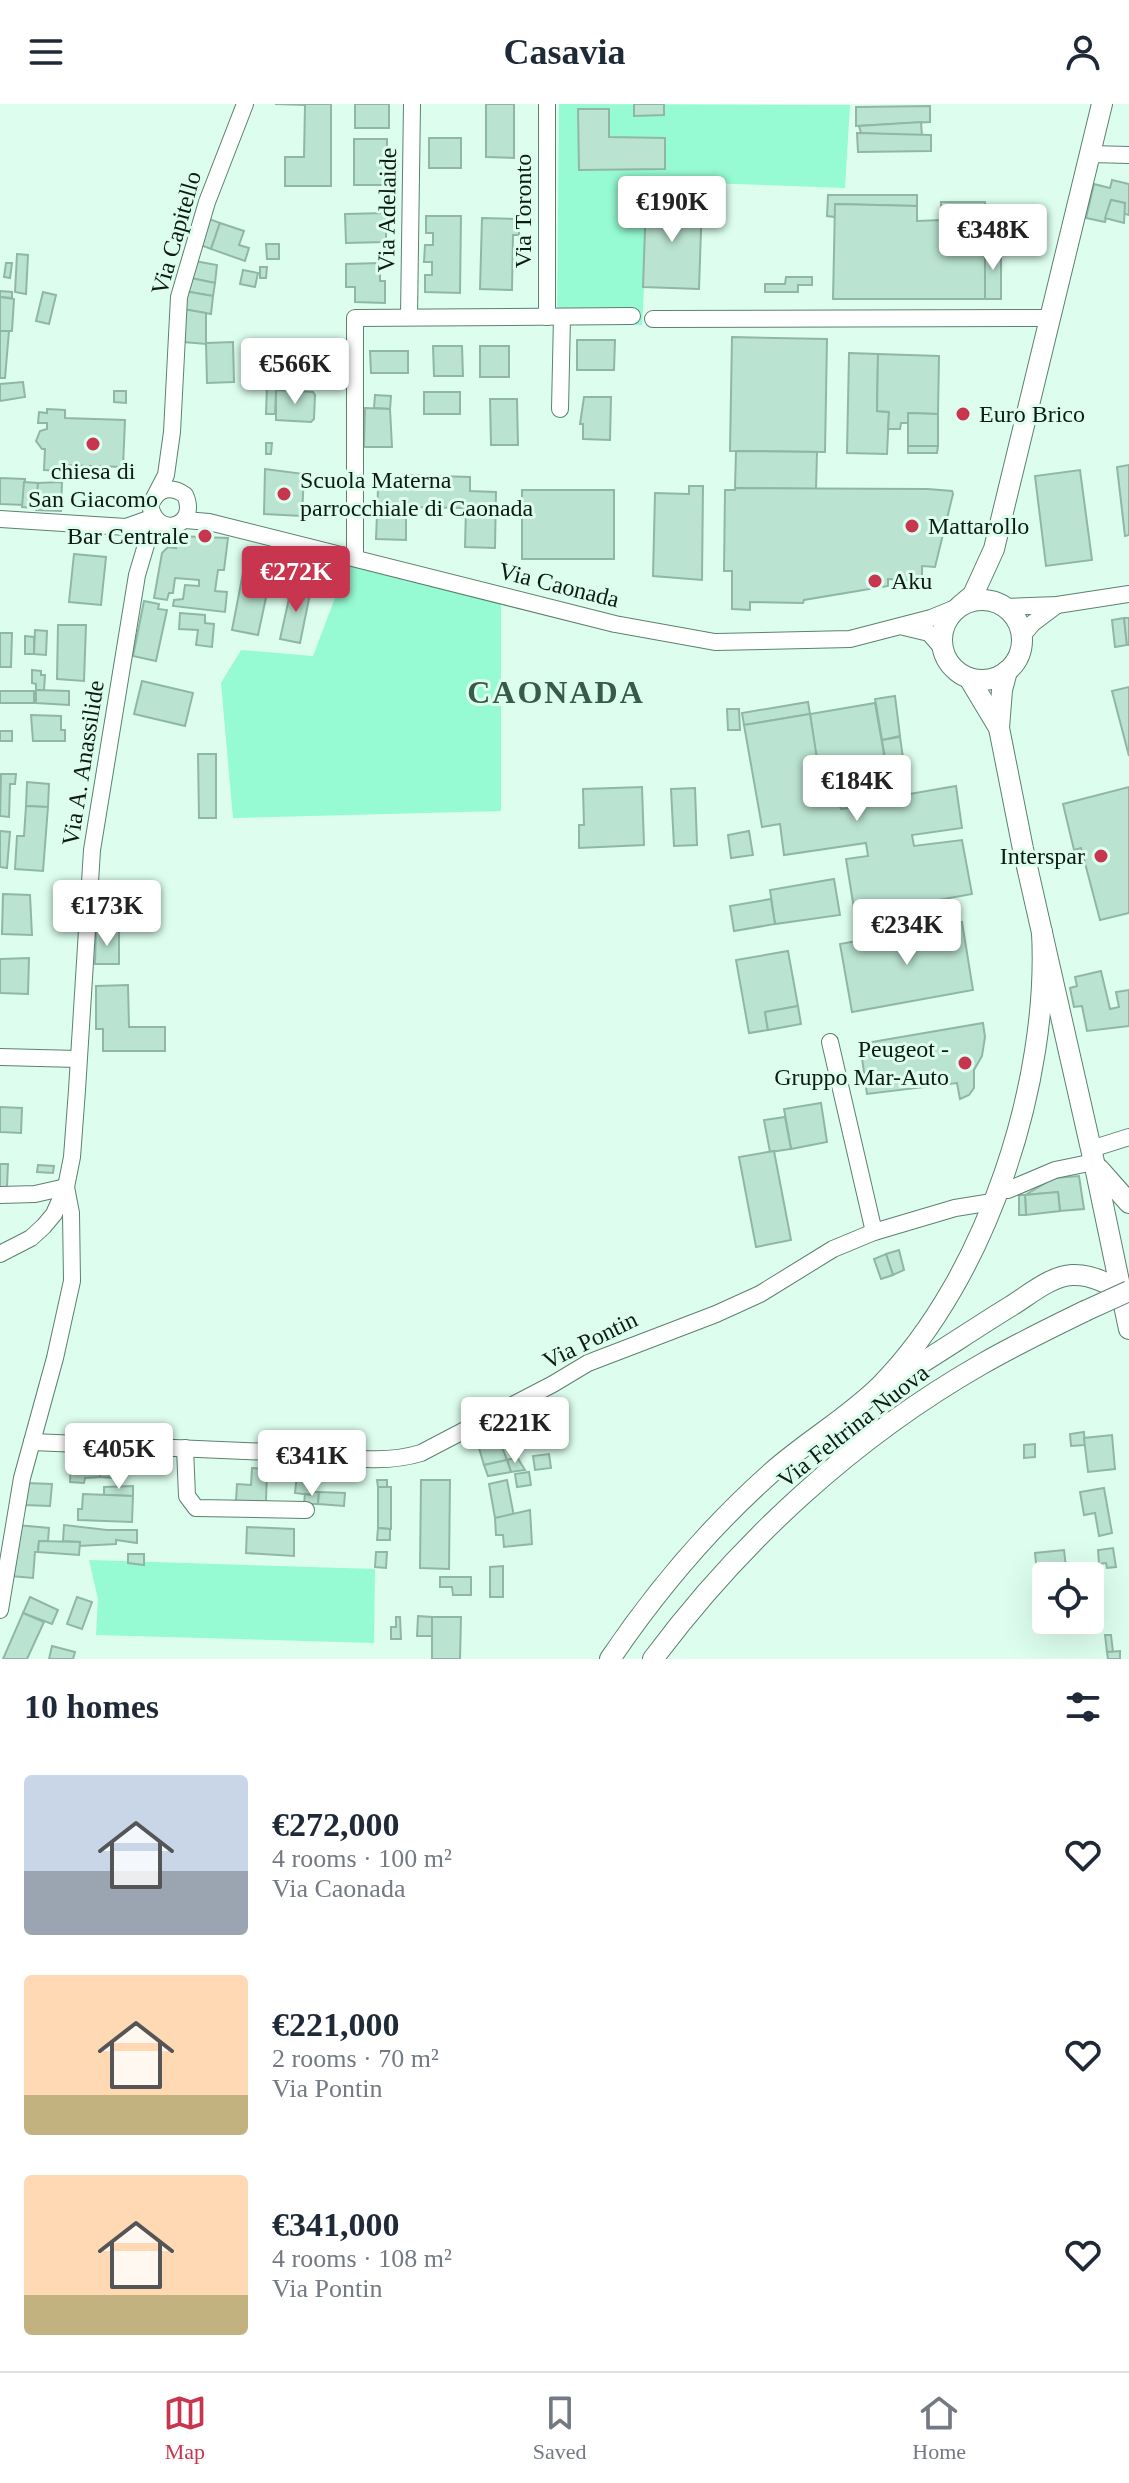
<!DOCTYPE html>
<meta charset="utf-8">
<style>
body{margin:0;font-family:"Times New Roman",serif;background:#f6f6f7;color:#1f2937;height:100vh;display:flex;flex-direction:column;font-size:30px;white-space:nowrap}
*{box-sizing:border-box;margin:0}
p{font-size:26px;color:#747a83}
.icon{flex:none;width:44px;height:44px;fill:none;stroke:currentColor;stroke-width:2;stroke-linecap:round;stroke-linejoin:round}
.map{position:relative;height:1555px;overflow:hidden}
.drawer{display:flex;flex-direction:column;background:#fff;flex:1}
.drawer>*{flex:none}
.buttons{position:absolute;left:1032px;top:1458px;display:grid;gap:16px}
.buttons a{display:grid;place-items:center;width:72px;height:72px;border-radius:8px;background:#fff;box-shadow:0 8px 32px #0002;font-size:40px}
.price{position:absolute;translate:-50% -68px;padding:0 18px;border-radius:8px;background:#fff;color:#222;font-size:26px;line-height:52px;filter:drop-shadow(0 2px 4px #0008)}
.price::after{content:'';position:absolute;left:50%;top:48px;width:24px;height:18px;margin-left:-12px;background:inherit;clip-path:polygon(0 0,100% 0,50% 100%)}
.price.on{background:#c7364e;color:#fff}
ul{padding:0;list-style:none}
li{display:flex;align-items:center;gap:24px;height:200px;padding:0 24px}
li span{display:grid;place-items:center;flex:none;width:224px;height:160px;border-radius:8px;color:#555}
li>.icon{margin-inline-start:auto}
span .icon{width:96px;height:96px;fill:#fffc;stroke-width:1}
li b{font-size:34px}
h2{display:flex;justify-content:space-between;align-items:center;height:96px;padding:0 24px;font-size:34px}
header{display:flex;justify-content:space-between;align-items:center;height:104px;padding:0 24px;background:#fff;font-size:36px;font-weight:700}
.tab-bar{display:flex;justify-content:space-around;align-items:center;height:112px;border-top:2px solid #e0e1e3;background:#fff;font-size:22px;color:#747a83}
.tab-bar a{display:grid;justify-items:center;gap:4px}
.tab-bar .on{color:#c7364e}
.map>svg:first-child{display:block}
.green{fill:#96fad2}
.building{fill:#bae3d1;stroke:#90b7a6;stroke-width:2}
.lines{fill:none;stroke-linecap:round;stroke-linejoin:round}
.minor-casing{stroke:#5b8171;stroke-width:18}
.major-casing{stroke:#5b8171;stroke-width:22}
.minor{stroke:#fff;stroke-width:16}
.major{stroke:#fff;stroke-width:20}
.major-bridge-casing{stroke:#5b8171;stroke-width:22;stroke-linecap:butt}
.major-bridge{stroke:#fff;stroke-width:20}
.poi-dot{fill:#c7364e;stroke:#ddfeef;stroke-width:3}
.labels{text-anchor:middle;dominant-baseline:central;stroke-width:6;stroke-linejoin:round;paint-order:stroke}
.street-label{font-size:24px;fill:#0c1b15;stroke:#ddfeef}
.poi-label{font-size:24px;fill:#0c1b15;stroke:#ddfeef;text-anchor:start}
.district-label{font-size:32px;font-weight:bold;letter-spacing:2px;fill:#365a4b;stroke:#ddfeef}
</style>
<header><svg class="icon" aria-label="menu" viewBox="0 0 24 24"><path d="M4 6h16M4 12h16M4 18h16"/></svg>Casavia<svg class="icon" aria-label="person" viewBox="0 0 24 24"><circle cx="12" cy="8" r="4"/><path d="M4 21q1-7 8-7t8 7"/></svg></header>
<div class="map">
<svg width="1129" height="1555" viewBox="0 0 1129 1555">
<rect width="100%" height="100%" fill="#ddfeef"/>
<g class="green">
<path d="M559 0 850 1 845 84 650 77 642 221 557 216Z"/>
<path d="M349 457 501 497V707L233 714 221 579 241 546 313 552Z"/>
<path d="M89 1456 375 1465 374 1539 96 1531 98 1495Z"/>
</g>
<g class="building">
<path d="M331 0V82H285V53H304L305 1 275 0Z"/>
<rect x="355" y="0" width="34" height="24"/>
<path d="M486 0H514V54L486 53Z"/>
<path d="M634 0H664V11L634 12Z"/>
<path d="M930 2V18L856 22V3Z"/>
<path d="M578 5H609V33L665 34V65L579 66Z"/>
<path d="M921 18 922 32 861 29 859 22Z"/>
<path d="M857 29 931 31V47L858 48Z"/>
<rect x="429" y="34" width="32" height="30"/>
<rect x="354" y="35" width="33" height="46"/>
<path d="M1112 76 1129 80V111L1122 109 1125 99 1111 96 1105 118 1086 114 1094 80 1110 84Z"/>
<path d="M828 91H917V102L835 100V113L827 112Z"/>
<path d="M646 96 702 98 699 185 643 183Z"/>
<path d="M1111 96 1125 99 1124 119 1105 114Z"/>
<rect x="941" y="98" width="44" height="34"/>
<path d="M835 100 917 102V117L941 116V141L985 140V195H833Z"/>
<path d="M386 109V138L346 139 345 110Z"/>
<path d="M426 112H461L460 189 425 188V171H432V158H424L425 141H433V129H426Z"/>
<path d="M204 113 220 119 211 145 195 139Z"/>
<path d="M482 114 519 115V131H513L512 186 480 185Z"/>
<path d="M220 119 244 127 239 141 249 144 245 157 211 145Z"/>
<path d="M941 132H985V140L941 141Z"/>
<path d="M266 140H279V155H267Z"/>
<rect x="985" y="140" width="16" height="55"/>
<path d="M17 150 28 151 26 190 15 188Z"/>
<path d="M189 156 217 161 215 179 186 173Z"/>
<path d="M6 159H12L10 174 4 173Z"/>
<path d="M380 159V177H385V199L355 198V183H346V160Z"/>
<path d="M260 163H267L266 174H260Z"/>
<path d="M243 166 258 169 255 183 240 180Z"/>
<path d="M186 173 215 179 213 192 184 187Z"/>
<path d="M786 173H812V181H798V188H765V180H785Z"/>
<path d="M0 187 12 188V194L0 193Z"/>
<path d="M184 187 213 192 211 210 183 205Z"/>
<path d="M43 188 56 191 49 220 36 217Z"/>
<path d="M0 193 14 195 12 227H0Z"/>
<path d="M183 205 206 209V240L183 238Z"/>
<path d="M0 227H9L5 274H0Z"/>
<path d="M732 233 827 235 825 348 730 347Z"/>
<path d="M577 236H615L614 266H577Z"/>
<path d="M233 238 234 278 207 279 206 239Z"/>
<rect x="249" y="241" width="15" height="36"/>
<path d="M433 242H462L463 272H434Z"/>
<rect x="480" y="242" width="29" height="31"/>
<path d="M370 247H408V269H371Z"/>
<path d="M849 249 878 250 877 307 889 308 887 350 847 349Z"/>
<path d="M878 250 939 252 938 310 908 309V319H901L900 325H888L889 308 877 307Z"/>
<path d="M23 278 25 293 0 297V280Z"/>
<path d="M267 279H279V286H276L275 310H266Z"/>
<path d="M276 286 313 288 315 291 314 315 311 318 276 316Z"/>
<path d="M114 287H126V299L114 298Z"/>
<rect x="424" y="288" width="36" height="22"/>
<path d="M375 291 391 292 390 305 374 304Z"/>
<path d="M584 293H611L610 336 583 335V320H580Z"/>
<path d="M490 295H517L518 341H491Z"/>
<path d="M365 304 390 305 392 343H364Z"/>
<path d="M47 305 65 306V314L125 316 123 363 62 361V367L44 366 45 345H42L36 337 40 327 47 325V319H38L39 308 47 309Z"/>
<path d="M908 309 938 310V342H908Z"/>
<path d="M266 339H272L271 350H266Z"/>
<path d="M908 342H938L937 349H908Z"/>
<path d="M736 347 817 348 816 385 735 384Z"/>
<path d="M1129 361V431L1125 432 1117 363Z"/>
<path d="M265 365 304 370 302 412 264 410Z"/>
<path d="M1080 366 1092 456 1046 462 1035 372Z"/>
<path d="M407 371 470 373V387L496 388 495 444 465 443 466 404 406 403V436L376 435 378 385 406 386Z"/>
<path d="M0 374 25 375 24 401 0 400Z"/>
<path d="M24 378 38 379 37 404 22 403Z"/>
<path d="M62 378 61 407 36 406 38 379Z"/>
<path d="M689 382H703L702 476 653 472 655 389 689 390Z"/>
<path d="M735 384 928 385 952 387 953 390 935 463 922 462V477L888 475V482L804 496 803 499 750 498V506L732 505V467H724L725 386H735Z"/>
<rect x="522" y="386" width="92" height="69"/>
<path d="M176 432 228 434 224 466H218L215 487 227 488 225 508 173 502 174 496 183 495 185 481 199 482V476L175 474 173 489H169L167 496 154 494 162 449 168 443 176 444Z"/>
<path d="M74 450 106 453 101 501 69 498Z"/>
<path d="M243 469 270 475 258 531 232 526Z"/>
<path d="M292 481 311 485 300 539 280 535Z"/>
<path d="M144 497 159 500 158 505 167 506 156 557 133 552Z"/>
<path d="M180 509 205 511V519L214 520 212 543 196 541 198 526 179 525Z"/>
<path d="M1124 514 1127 541 1115 543 1112 516Z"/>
<path d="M1124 514H1129V541H1127Z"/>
<path d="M58 521H86L84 577 57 575Z"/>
<path d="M35 526 47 527 46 551 34 550Z"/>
<path d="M0 529H12L11 563H0Z"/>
<path d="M25 532 34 533V550H25Z"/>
<path d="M32 566 41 567V571H45L44 586H36V580L32 579Z"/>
<path d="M142 577 193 589 185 622 134 610Z"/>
<path d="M1129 583V652L1112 587Z"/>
<path d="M36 586 69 587V601L36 599Z"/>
<rect x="0" y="587" width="34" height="12"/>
<path d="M895 592 900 632 882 636 875 595Z"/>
<path d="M808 598 810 610 744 621 742 609Z"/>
<path d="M875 599 887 667 820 678 810 610Z"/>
<path d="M727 605H739L740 626H728Z"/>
<path d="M810 610 824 700 839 697 841 705 896 698 909 695V690L956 682 962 724 912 731 914 742 962 736 972 790 855 811 846 755 868 752 866 739 784 751 780 720 762 723 744 621Z"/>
<path d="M31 611 61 612V626H65V637H33Z"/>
<rect x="0" y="627" width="12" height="10"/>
<path d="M900 633 909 695 896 698 891 666 887 667 882 636Z"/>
<path d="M198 650H216V714H199Z"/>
<path d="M891 666 896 698 841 705 839 697 824 700 820 678Z"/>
<path d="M1 670H16L15 680H10L9 713 0 712Z"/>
<path d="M27 678 49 680 48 703 26 702Z"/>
<path d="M642 683 644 741 579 744V721H584L583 685Z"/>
<path d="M1129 683V809L1100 816 1081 744 1074 746 1063 700Z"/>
<path d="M695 684 697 741 674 742 671 685Z"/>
<path d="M26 702 48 703 43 767 15 765 17 732H24Z"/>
<path d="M0 727 10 728 7 764 0 763Z"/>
<path d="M749 727 753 751 731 754 728 731Z"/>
<path d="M834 775 840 811 775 820 770 786Z"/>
<path d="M3 790 30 791 32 831 2 830Z"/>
<rect x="96" y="795" width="24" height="9"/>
<path d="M771 795 775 820 734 827 730 802Z"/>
<path d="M96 804H120L119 827H96Z"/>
<path d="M962 818 973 886 852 908 840 840Z"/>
<path d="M96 827H119V860H95Z"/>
<path d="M788 847 798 902 765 908 768 926 749 929 736 856Z"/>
<path d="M29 854 28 890 0 889V855Z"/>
<path d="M1101 867 1110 905 1119 903 1116 888 1129 886V922L1087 927 1082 902 1074 903 1070 884 1077 882 1075 873Z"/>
<path d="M128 881 129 923H165V947H103V925H96V882Z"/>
<path d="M798 902 801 920 768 926 765 908Z"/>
<path d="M983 919 985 933 982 952 974 966V984L969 991 960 995 957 979 867 990 860 940Z"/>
<path d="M821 999 827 1038 791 1045 784 1005Z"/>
<path d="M0 1003 22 1004 21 1029 0 1028Z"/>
<path d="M785 1013 791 1045 770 1048 764 1016Z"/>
<path d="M774 1047 791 1136 756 1143 739 1053Z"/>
<path d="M0 1060H8L7 1083H0Z"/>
<path d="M38 1061 54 1062 53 1069 37 1068Z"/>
<path d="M1079 1072 1084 1105 1060 1107 1058 1088 1025 1091 1054 1074Z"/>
<path d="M1058 1088 1060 1107 1026 1111 1025 1091Z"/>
<path d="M1019 1091H1025L1026 1111H1019Z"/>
<path d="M899 1146 904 1166 893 1171 886 1150Z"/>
<path d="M886 1150 893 1171 881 1175 874 1155Z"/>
<path d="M496 1327 507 1356 484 1361 476 1334Z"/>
<path d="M1084 1328 1085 1341 1071 1342 1070 1330Z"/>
<path d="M1112 1331 1115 1365 1088 1368 1084 1334Z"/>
<path d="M1035 1340V1353L1024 1354V1341Z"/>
<path d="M549 1350 551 1364 535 1366 533 1352Z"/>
<path d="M517 1353 525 1366 511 1368 507 1356Z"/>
<path d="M507 1356 511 1368 488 1372 484 1361Z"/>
<path d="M71 1357 101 1358 100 1373 85 1374 84 1379 70 1378Z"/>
<path d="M101 1358 116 1359 115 1374 100 1373Z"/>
<path d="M252 1364 267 1365 266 1398 236 1397 237 1380 251 1381Z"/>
<path d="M529 1368 531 1381 517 1383 515 1370Z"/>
<path d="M297 1370 312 1371 311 1391 295 1389Z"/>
<path d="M377 1376H387V1383H378Z"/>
<path d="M421 1376H450L449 1465 420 1464Z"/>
<path d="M507 1376 514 1412 495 1414 489 1380Z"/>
<path d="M26 1379 52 1380 50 1402 24 1401Z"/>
<path d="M133 1382V1392L104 1391V1383Z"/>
<path d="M378 1383H391V1425L378 1424Z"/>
<path d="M1104 1384 1112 1429 1099 1432 1095 1409 1084 1411 1080 1388Z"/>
<path d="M311 1388H319L318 1400H304L305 1390 311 1391Z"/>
<path d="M319 1388 345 1389 344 1402 318 1400Z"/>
<path d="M83 1390 133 1392 132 1418 78 1416V1405H82Z"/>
<path d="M530 1406 532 1440 504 1443 503 1431H496L495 1414Z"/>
<path d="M17 1421 49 1424 48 1437H39L38 1448H35L33 1474 11 1472Z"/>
<path d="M64 1421 107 1426H137V1439L116 1436V1440L79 1442 80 1438 63 1437Z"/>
<path d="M247 1423 294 1425V1452L246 1449Z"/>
<path d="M378 1424 390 1425V1436H377Z"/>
<path d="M39 1437 80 1438 79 1451 38 1448Z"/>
<path d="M1113 1444 1116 1463 1107 1464 1106 1459 1099 1460 1098 1446Z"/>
<path d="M1064 1446 1067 1472H1046V1478L1038 1479 1035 1449Z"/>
<path d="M376 1448H387L386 1464 375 1463Z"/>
<path d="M128 1450H144V1461L128 1459Z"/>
<path d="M503 1462V1493H490V1463Z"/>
<path d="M440 1473H471V1491H453L452 1483H440Z"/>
<path d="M30 1493 58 1506 52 1520 23 1509Z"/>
<path d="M77 1493 92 1498 82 1525 67 1520Z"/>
<path d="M1046 1494V1508L1038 1509 1037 1495Z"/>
<path d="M23 1509 44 1518 27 1555H3Z"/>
<path d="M418 1512 432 1513V1532H417Z"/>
<path d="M396 1513H400L401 1535H391V1523H396Z"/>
<path d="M432 1513H461L460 1555H432Z"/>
<path d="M1105 1531H1111L1113 1548H1107Z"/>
<path d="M52 1542 75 1548 73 1555H49Z"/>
<path d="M1120 1547V1555H1108L1107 1548Z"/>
</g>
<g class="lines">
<g class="minor-casing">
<g id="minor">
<path d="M1090 50 1129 51"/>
<path d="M409 213 412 0"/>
<path d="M547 213V0"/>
<path d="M653 215 1050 214"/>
<path d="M560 305 562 213"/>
<path d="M153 396 166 371 172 328 179 193 207 98 245 0"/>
<path d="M151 405C160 435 199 421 185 391 175 384 163 382 155 393"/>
<path d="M0 415 126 423 154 413"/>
<path d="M185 416 209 418 615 520 715 538 850 535 931 514 958 503"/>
<path d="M355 453V214L632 212"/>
<path d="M1006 503 1057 501 1129 490"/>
<path d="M904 523 929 529 943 545"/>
<path d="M1022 532 1033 519 1057 501"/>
<path d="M830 938 874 1128"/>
<path d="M0 953 78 955"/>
<path d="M1091 1045 1129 1033"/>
<path d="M997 1085 1008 1086 1055 1066 1094 1058"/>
<path d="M0 1091 35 1090 66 1083 71 1109 72 1177 55 1254 22 1374 0 1506"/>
<path d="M0 1150 31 1134 44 1122 54 1110 66 1083 72 1053 77 986 92 746 137 471 154 414"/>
<path d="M32 1338C119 1342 207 1345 294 1349 339 1351 378 1362 421 1349L553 1280 588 1259 716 1210 760 1190 833 1145 874 1128 955 1104 992 1098"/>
<path d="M185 1344 187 1392 196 1404 306 1406"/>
</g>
</g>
<g class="major-casing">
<g id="major">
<circle cx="982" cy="536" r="40"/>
<path d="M960 502 973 491 994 445 1102 0"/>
<path d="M1007 567 1002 586 999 624 1023 745 1094 1058 1129 1225"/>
<path d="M969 574 999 624"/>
<path d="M1099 1065 1129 1099"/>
<path d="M894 1276C934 1252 972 1226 1011 1202 1029 1191 1051 1172 1072 1171 1090 1170 1110 1180 1124 1190"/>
<path d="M610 1555C656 1487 710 1423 772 1368 807 1337 849 1313 881 1281 987 1173 1050 977 1042 828"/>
<path d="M653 1555C741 1437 854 1333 982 1260 1015 1241 1050 1224 1085 1207"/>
</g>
</g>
<use href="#minor" class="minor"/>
<use href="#major" class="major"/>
<g class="major-bridge-casing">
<path id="major-bridge" d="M1085 1207 1129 1187"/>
</g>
<use href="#major-bridge" class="major-bridge"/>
</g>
<g class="poi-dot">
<circle cx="963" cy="310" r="8"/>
<circle cx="93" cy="340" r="8"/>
<circle cx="284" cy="390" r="8"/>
<circle cx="912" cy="422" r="8"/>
<circle cx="205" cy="432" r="8"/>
<circle cx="875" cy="477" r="8"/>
<circle cx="1101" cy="752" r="8"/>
<circle cx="965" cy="959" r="8"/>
</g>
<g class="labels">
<g class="street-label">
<text transform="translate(387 106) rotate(-89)">Via Adelaide</text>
<text transform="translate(523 107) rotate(-90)">Via Toronto</text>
<text transform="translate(176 129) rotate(-74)">Via Capitello</text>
<text transform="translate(559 481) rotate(14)">Via Caonada</text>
<text transform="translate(83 659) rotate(-81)">Via A. Anassilide</text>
<text transform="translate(590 1236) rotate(-26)">Via Pontin</text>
<text transform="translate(853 1322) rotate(-38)">Via Feltrina Nuova</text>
</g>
<g class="poi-label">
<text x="979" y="310">Euro Brico</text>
<text x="93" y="367" text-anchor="middle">chiesa di<tspan x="93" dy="28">San Giacomo</tspan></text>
<text x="300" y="376">Scuola Materna<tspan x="300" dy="28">parrocchiale di Caonada</tspan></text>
<text x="928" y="422">Mattarollo</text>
<text x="189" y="432" text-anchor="end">Bar Centrale</text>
<text x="891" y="477">Aku</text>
<text x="1085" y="752" text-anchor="end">Interspar</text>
<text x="949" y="945" text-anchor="end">Peugeot -<tspan x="949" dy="28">Gruppo Mar-Auto</tspan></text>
</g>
<g class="district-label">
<text x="556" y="588">CAONADA</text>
</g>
</g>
</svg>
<div class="buttons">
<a><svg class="icon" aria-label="locate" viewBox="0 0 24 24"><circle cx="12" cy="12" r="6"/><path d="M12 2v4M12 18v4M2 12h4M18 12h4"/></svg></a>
</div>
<b class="price" style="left:672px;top:140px">€190K</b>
<b class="price" style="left:993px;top:168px">€348K</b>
<b class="price" style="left:295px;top:302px">€566K</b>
<b class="price on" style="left:296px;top:510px">€272K</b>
<b class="price" style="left:857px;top:719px">€184K</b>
<b class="price" style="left:107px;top:844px">€173K</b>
<b class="price" style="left:907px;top:863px">€234K</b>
<b class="price" style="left:515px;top:1361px">€221K</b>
<b class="price" style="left:119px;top:1387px">€405K</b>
<b class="price" style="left:312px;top:1394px">€341K</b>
</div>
<section class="drawer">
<h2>10 homes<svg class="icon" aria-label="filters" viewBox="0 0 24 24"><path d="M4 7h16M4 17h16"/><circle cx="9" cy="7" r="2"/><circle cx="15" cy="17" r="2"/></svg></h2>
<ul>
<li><span style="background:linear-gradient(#c9d6e8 60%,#9aa5b1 0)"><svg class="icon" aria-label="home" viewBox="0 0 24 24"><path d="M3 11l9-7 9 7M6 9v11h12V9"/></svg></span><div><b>€272,000</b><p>4 rooms · 100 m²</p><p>Via Caonada</p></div><svg class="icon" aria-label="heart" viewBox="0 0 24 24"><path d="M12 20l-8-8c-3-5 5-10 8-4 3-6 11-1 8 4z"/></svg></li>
<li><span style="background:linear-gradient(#ffd9b3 75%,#c2b280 0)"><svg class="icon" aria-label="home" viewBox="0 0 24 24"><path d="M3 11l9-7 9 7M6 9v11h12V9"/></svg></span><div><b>€221,000</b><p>2 rooms · 70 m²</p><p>Via Pontin</p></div><svg class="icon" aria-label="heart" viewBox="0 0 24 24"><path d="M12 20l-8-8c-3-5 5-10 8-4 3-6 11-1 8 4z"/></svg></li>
<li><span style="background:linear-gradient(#ffd9b3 75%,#c2b280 0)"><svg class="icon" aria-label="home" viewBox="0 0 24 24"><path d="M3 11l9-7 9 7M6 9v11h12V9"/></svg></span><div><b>€341,000</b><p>4 rooms · 108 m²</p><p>Via Pontin</p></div><svg class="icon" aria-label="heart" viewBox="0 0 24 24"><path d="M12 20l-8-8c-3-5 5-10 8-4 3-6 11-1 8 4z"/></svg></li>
</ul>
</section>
<nav class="tab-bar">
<a class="on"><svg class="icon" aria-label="map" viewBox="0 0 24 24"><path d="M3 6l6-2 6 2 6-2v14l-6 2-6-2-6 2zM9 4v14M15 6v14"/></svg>Map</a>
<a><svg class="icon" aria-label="saved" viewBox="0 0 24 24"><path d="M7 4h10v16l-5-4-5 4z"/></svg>Saved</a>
<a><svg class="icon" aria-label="home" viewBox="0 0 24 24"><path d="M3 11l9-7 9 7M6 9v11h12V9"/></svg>Home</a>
</nav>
